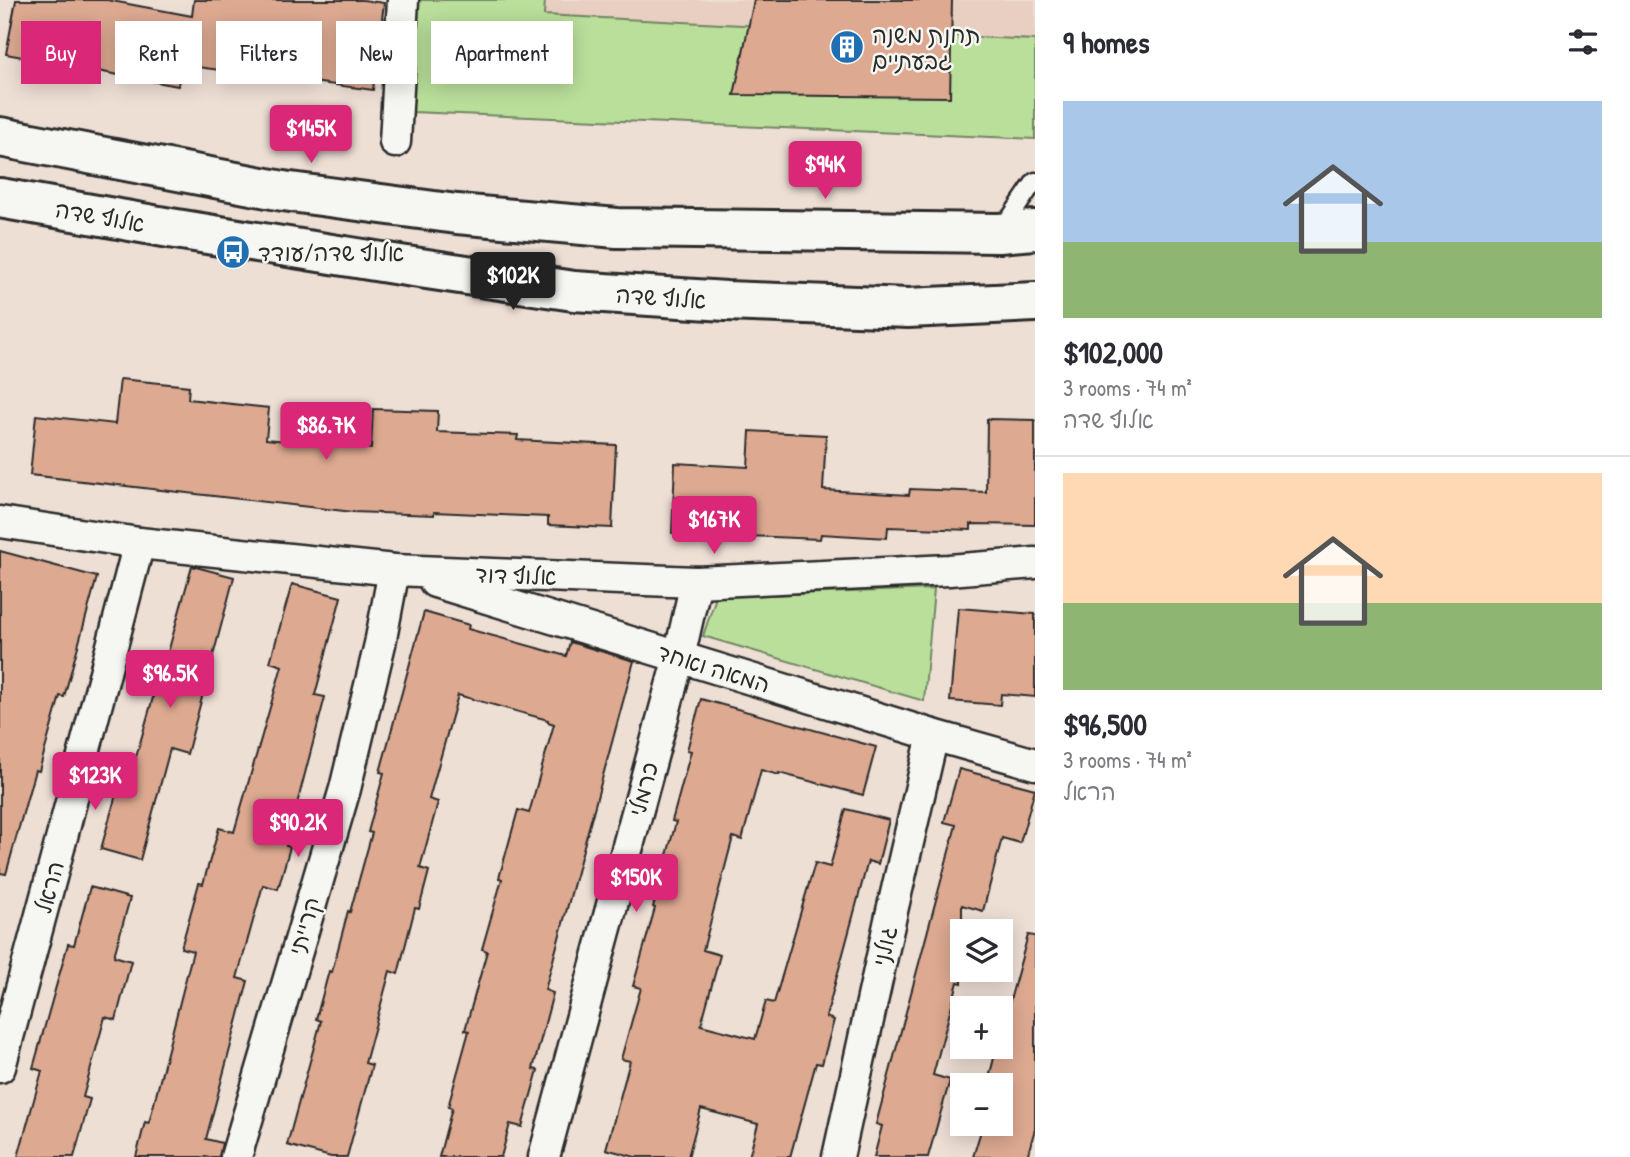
<!DOCTYPE html>
<meta charset="utf-8">
<style>
body{margin:0;font-family:"Patrick Hand","Playpen Sans Hebrew",sans-serif;background:#f2f2f3;color:#2b2b33;height:100vh;display:flex;flex-direction:column;font-size:26px;white-space:nowrap}
*{box-sizing:border-box;margin:0}
p{font-size:23px;color:#7c7c81}
.icon{flex:none;width:38px;height:38px;fill:none;stroke:currentColor;stroke-width:2;stroke-linecap:round;stroke-linejoin:round}
.map{position:relative;flex:1;overflow:hidden}
.side{display:flex;flex-direction:column;background:#fff;width:595px}
.side>*{flex:none}
.hud{position:absolute;left:21px;top:21px;width:665px;height:63px;display:flex;gap:14px}
.controls{position:absolute;left:950px;top:919px;display:grid;gap:14px}
.controls a{display:grid;place-items:center;width:63px;height:63px;border-radius:0px;background:#fff;box-shadow:0 4px 18px #0003;font-size:35px}
.price{position:absolute;translate:-50% -60px;padding:0 16px;border-radius:7px;background:#db2777;color:#fff;font-size:23px;line-height:46px;filter:drop-shadow(0 2px 4px #0008)}
.price::after{content:'';position:absolute;left:50%;top:42px;width:21px;height:16px;margin-left:-10px;background:inherit;clip-path:polygon(0 0,100% 0,50% 100%)}
.price.on{background:#222;color:#fff}
ul{padding:0;list-style:none}
li{display:grid;align-content:center;gap:14px;height:371px;padding:0 28px}
li+li{border-top:2px solid #e1e1e2}
li span{display:grid;place-items:center;height:217px;border-radius:0px;color:#555}
li>.icon{margin-inline-start:auto}
span .icon{width:126px;height:126px;fill:#fffc;stroke-width:1}
li b{font-size:30px}
h2{display:flex;justify-content:space-between;align-items:center;height:84px;padding:0 28px;font-size:30px}
.tag{padding:0 24px;border-radius:0px;background:#fff;box-shadow:0 4px 18px #0003;font-size:24px;line-height:63px}
.tag.on{background:#db2777;color:#fff}
main{display:flex;flex:1;min-height:0}
.map>svg:first-child{display:block}
.built{fill:#e9cfc1}
.green{fill:#b9df9b;stroke:#728563;stroke-width:2}
.building{fill:#dda991;stroke:#2b2b2b;stroke-width:2}
.lines{fill:none;stroke-linecap:round;stroke-linejoin:round}
.service-casing{stroke:#2b2b2b;stroke-width:21}
.minor-casing{stroke:#2b2b2b;stroke-width:35}
.secondary-casing{stroke:#2b2b2b;stroke-width:44}
.service{stroke:#f6f6f2;stroke-width:16}
.minor{stroke:#f6f6f2;stroke-width:30}
.secondary{stroke:#f6f6f2;stroke-width:38}
.labels{text-anchor:middle;dominant-baseline:central;stroke-width:5;stroke-linejoin:round;paint-order:stroke}
.poi-label{font-size:23px;fill:#2b2b2b;stroke:#f6f6f2;text-anchor:start}
.street-label{font-size:23px;fill:#2b2b2b;stroke:#f6f6f2}
</style>
<main>
<div class="map">
<svg width="1035" height="1157" viewBox="0 0 1035 1157">
<rect width="100%" height="100%" fill="#eedfd5"/>
<filter id="ink" filterUnits="userSpaceOnUse"><feTurbulence type="fractalNoise" baseFrequency=".0143" numOctaves="2"/><feDisplacementMap in="SourceGraphic" scale="14" xChannelSelector="R" yChannelSelector="G"/><feConvolveMatrix kernelMatrix="1 2 1 2 8 2 1 2 1" color-interpolation-filters="sRGB"/></filter>
<g filter="url(#ink)">
<path class="built" d="M533 0H1035V63L526 44Z"/>
<g class="green">
<path d="M407 0H545L544 15 1035 40V139L412 112Z"/>
<path d="M934 589 924 701 703 636 716 597Z"/>
</g>
<g class="building">
<path d="M16 0H107L192 16 194 0H363L384 3 373 90 182 65 178 86 6 54Z"/>
<path d="M754 0H952L950 97 734 95Z"/>
<path d="M120 379 189 386 188 399 269 408 266 439 371 449 373 409 438 411 437 432 518 435 517 440 616 445 612 528 548 525V517L434 512V515L353 512 30 475 36 415 115 424Z"/>
<path d="M987 419 1035 420V525L971 524V530L888 527 887 538 821 534 820 539 672 533 675 463 748 467 750 431 826 435 823 490 909 495 910 489 986 492Z"/>
<path d="M0 551 97 577 64 697 60 696 39 771 35 770 6 874 0 873Z"/>
<path d="M192 566 234 577 187 754 170 749 140 860 101 849 125 762 134 764 162 666 164 667Z"/>
<path d="M292 584 341 597 315 695 325 697 286 846 290 847 278 889 263 885 237 978 248 981 206 1139 222 1143 219 1157H136L145 1122 149 1123 193 951 181 948 199 883 203 884 219 828 234 832 282 666 270 662Z"/>
<path d="M958 608 1035 614V697L1001 694 1000 705 950 701Z"/>
<path d="M424 612 469 625 468 629 566 656 570 642 634 661 545 990 553 993 533 1069 538 1070 522 1127 510 1124 501 1157H439L452 1108 448 1107 469 1031 465 1030 487 951 482 949 502 879 499 878 518 810 529 813 554 724 548 722V720L458 695 429 799 438 802 420 868 429 871 419 909 415 908 398 974 390 971 365 1063 372 1065 347 1157H331L287 1145 321 1021 316 1019 329 971 332 972 348 911 350 912 372 833 368 832 384 773 380 772Z"/>
<path d="M701 699 876 747 863 795 779 773V775L761 770 742 840 733 837 703 950 720 955 701 1025 755 1039 766 1001 774 1003 815 863 830 867 846 809 889 820 878 864 868 861 826 1017 834 1020 822 1064 816 1063 790 1157H749L758 1124 701 1109 688 1157H635L606 1149 630 1061 621 1059 641 988 633 986 655 908 653 907 676 822 672 821 691 751 687 750Z"/>
<path d="M959 769 1035 789 1020 843 1002 838 983 911 962 905V983L958 982 933 1075 950 1080 928 1157H874L882 1126 876 1124 956 825 944 822Z"/>
<path d="M90 887 130 898 114 956 131 961 116 1020 105 1017 83 1097 90 1099 74 1157H18L42 1071 33 1068 68 944 74 945Z"/>
<path d="M1028 935 1035 936V1129L1027 1157H973L983 1124H1001V1085L988 1082 997 1046H1001V1033Z"/>
</g>
<g class="lines">
<g class="service-casing">
<path id="service" d="M1003 228 1035 181"/>
</g>
<g class="minor-casing">
<g id="minor">
<path d="M395 142 403 0"/>
<path d="M0 522 139 543 394 570 696 582 949 570 1035 563"/>
<path d="M435 582 933 735 1035 764"/>
<path d="M0 1067 59 848 139 543"/>
<path d="M236 1157 345 789 380 644 394 570"/>
<path d="M544 1157 679 657 696 582"/>
<path d="M838 1157 892 911 933 735"/>
</g>
</g>
<g class="secondary-casing">
<g id="secondary">
<path d="M0 137 283 191 457 214 617 228 999 233 1035 230"/>
<path d="M0 198 170 228 400 265 574 291 726 301 908 308 1035 302"/>
</g>
</g>
<use href="#service" class="service"/>
<use href="#minor" class="minor"/>
<use href="#secondary" class="secondary"/>
</g>
</g>
<defs>
<g id="building-disc" transform="scale(1.75)"><circle r="9.5" fill="#1f6fb2" stroke="#f6f6f2"/><path d="M-4-6H4V6H1V3H-1V6H-4ZM-2.5-4.3h1.7v1.8h-1.7ZM.8-4.3h1.7v1.8H.8ZM-2.5-1h1.7V.8h-1.7ZM.8-1h1.7V.8H.8Z" fill="#fff"/></g>
<g id="bus-disc" transform="scale(1.75)"><circle r="9.5" fill="#1f6fb2" stroke="#f6f6f2"/><path d="M-5-6H5V4H4V6H2V4H-2V6H-4V4H-5ZM-3.5-4V0h7V-4ZM-3.5 1.2v1.5H-2V1.2ZM2 1.2v1.5H3.5V1.2Z" fill="#fff"/></g>
</defs>
<g fill-rule="evenodd">
<use href="#building-disc" x="847" y="47"/>
<use href="#bus-disc" x="233" y="252"/>
</g>
<g class="labels">
<g class="poi-label">
<text x="872" y="34">תחנת משנה<tspan x="872" dy="26">גבעתיים</tspan></text>
<text x="258" y="252">אלוף שדה/עודד</text>
</g>
<g class="street-label">
<text transform="translate(100 216) rotate(10)">אלוף שדה</text>
<text transform="translate(661 297) rotate(4)">אלוף שדה</text>
<text transform="translate(516 575) rotate(2)">אלוף דוד</text>
<text transform="translate(714 668) rotate(17)">המאה ואחד</text>
<text transform="translate(643 789) rotate(-75)">כרמלי</text>
<text transform="translate(49 887) rotate(-75)">הראל</text>
<text transform="translate(304 926) rotate(-73)">קרייתי</text>
<text transform="translate(884 946) rotate(-78)">גולני</text>
</g>
</g>
</svg>
<div class="controls">
<a><svg class="icon" aria-label="layers" viewBox="0 0 24 24"><path d="M12 4l9 5-9 5-9-5zM3 14l9 5 9-5"/></svg></a>
<a>+</a>
<a>−</a>
</div>
<b class="price" style="left:311px;top:165px">$145K</b>
<b class="price" style="left:825px;top:201px">$94K</b>
<b class="price on" style="left:513px;top:312px">$102K</b>
<b class="price" style="left:326px;top:462px">$86.7K</b>
<b class="price" style="left:714px;top:556px">$167K</b>
<b class="price" style="left:170px;top:710px">$96.5K</b>
<b class="price" style="left:95px;top:812px">$123K</b>
<b class="price" style="left:298px;top:859px">$90.2K</b>
<b class="price" style="left:636px;top:914px">$150K</b>
<div class="hud">
<a class="tag on">Buy</a>
<a class="tag">Rent</a>
<a class="tag">Filters</a>
<a class="tag">New</a>
<a class="tag">Apartment</a>
</div>
</div>
<section class="side">
<h2>9 homes<svg class="icon" aria-label="filters" viewBox="0 0 24 24"><path d="M4 7h16M4 17h16"/><circle cx="9" cy="7" r="2"/><circle cx="15" cy="17" r="2"/></svg></h2>
<ul>
<li><span style="background:linear-gradient(#a9c7e8 65%,#8fb573 0)"><svg class="icon" aria-label="home" viewBox="0 0 24 24"><path d="M3 11l9-7 9 7M6 9v11h12V9"/></svg></span><div><b>$102,000</b><p>3 rooms · 74 m²</p><p>אלוף שדה</p></div></li>
<li><span style="background:linear-gradient(#ffd9b3 60%,#8fb573 0)"><svg class="icon" aria-label="home" viewBox="0 0 24 24"><path d="M3 11l9-7 9 7M6 9v11h12V9"/></svg></span><div><b>$96,500</b><p>3 rooms · 74 m²</p><p>הראל</p></div></li>
</ul>
</section>
</main>
